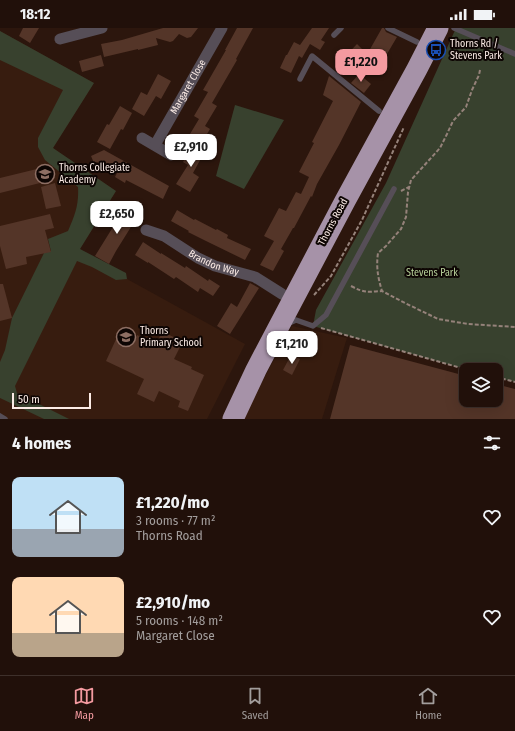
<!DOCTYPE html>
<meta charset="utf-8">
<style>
body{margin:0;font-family:"Fira Sans Condensed",sans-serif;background:#2d1e18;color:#f1f3f6;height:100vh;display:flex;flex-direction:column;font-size:15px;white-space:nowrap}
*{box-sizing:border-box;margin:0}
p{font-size:13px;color:#a29d9c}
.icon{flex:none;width:22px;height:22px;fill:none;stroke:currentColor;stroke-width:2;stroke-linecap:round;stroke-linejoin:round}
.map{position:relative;height:391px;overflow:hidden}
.side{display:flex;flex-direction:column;background:#21100a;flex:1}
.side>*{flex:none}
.controls{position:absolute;left:459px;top:335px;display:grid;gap:8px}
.controls a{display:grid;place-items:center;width:44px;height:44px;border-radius:8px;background:#21100a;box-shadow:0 4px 16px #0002,0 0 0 1px #3e302b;font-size:20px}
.scale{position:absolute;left:12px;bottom:10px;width:79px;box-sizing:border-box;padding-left:4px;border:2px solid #fcece6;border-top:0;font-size:11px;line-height:14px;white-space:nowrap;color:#fcece6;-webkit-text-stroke:3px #0d0503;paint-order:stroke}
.price{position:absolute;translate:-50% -34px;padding:0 9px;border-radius:8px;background:#fff;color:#222;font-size:13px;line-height:26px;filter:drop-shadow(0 1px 2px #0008)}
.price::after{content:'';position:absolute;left:50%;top:24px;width:12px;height:9px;margin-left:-6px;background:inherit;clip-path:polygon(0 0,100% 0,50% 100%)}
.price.on{background:#f49aa0;color:#111}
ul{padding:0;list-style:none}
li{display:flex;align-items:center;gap:12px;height:100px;padding:0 12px}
li span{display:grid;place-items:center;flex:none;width:112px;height:80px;border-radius:8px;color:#555}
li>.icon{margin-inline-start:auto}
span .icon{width:48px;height:48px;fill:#fffc;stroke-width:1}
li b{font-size:17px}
h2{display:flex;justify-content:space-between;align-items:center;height:48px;padding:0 12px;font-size:17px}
.status{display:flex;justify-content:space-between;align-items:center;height:28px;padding:0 20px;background:#21100a;direction:ltr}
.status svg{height:11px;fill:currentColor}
.menu{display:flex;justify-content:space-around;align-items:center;height:56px;border-top:1px solid #3e302b;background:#21100a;font-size:11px;color:#a29d9c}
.menu a{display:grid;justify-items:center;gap:2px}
.menu .on{color:#f49aa0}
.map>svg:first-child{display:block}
.built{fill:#371c0f}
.green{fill:#38412e}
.building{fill:#543528}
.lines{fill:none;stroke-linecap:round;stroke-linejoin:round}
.path{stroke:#95827a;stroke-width:2;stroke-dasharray:4 2;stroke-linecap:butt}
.lane{stroke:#564e57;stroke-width:5.5}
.street{stroke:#564e57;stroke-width:11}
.highway{stroke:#a692a8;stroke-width:21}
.labels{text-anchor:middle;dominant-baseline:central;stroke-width:4;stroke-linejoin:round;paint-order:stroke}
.poi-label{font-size:10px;fill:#fcece6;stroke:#0d0503;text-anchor:start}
.street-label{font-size:10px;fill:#fcece6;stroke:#0d0503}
.park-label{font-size:10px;fill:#b8d29b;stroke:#0d0503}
</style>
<div class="status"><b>18:12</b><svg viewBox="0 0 49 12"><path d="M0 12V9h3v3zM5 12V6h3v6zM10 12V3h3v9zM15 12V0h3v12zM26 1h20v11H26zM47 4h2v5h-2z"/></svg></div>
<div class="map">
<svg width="515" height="391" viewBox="0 0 515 391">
<rect width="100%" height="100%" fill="#2c160d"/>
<g class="built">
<path d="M0 3 94 55 53 120 116 163 78 224 245 316 207 391H0Z"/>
<path d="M292 298 347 310 322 391H244L247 382Z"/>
</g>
<g class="green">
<path d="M456 0H515V354L496 349V342H468L313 298 316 282 386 155Z"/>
<path d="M0 3 94 55 53 120 116 163 80 221 126 245 127 251 116 252 92 239 77 233 15 358 17 365 69 391H44L0 370V334L5 322 12 290 44 225 51 223 48 211 68 203C75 187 79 177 78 159L45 132 38 119V110L63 62 0 32Z"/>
<path d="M235 77 284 92 244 161 216 148Z"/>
</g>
<g class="building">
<path d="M23 0H39L30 15 19 8Z"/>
<path d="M163 0H198L191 9 187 10 179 6 173 13 170 14 156 10 158 17 138 22V21L104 29 101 16 122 12Z"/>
<path d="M237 0H253L236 31 237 32 212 75 217 78 205 98 210 101 200 118 187 111 199 91 194 88 208 64 203 62 226 22H225Z"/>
<path d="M312 0H329L321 12 325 14 320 22 310 16 302 30 299 28 291 45 280 40 286 27H287L294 14 300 17Z"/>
<path d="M382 0H384L386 4 397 9 384 31 369 23Z"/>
<path d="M357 16 368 27 353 43 342 32Z"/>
<path d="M101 27 104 38 82 44 79 33Z"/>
<path d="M158 46 171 53 161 71 156 68 144 88 132 81 141 64 147 67Z"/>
<path d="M359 46 371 56 364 65 351 55Z"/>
<path d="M329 48 361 74 339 117 317 156 312 169 311 168 294 200H293L281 221 284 223 273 243 260 237 274 213 264 208 279 180 286 183 296 164 301 166 309 149 299 144 314 115 312 114 333 73 323 67Z"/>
<path d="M120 78 132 85 123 102 121 101 110 121 97 114 107 96 109 97Z"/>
<path d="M193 116 205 123 193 145 199 149 190 164 176 156 188 137 183 134Z"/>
<path d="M104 122 169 158 163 171 126 152 125 155 115 149 117 145 97 134 94 135 91 128Z"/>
<path d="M41 140 44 154 0 165V150Z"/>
<path d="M55 155 61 178 46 181 41 159Z"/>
<path d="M126 178 139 186 116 223 109 236 95 228Z"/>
<path d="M177 182 194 192 195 191 216 202 217 201 228 207 227 210 251 221 245 232 206 213 188 204 189 203 171 193Z"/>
<path d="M50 186 54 200 45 202 51 224 26 229 27 236 6 241 0 218V198Z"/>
<path d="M143 214 161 226V225L185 240 186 238 208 253 209 251 220 258 213 268 200 260 198 264 176 249 174 251 148 234V235L135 227Z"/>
<path d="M250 255 259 260 230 306 217 298 231 275 237 279Z"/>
<path d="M0 256H3L12 290 0 293Z"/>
<path d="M162 304 183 313 174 331 192 339 191 341 204 347 188 383 178 379 180 373 159 363 154 374 137 366 144 351 106 333 118 307 134 314 137 307 156 316Z"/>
<path d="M350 317 466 348V372H496V356L515 361V391H330Z"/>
<path d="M291 327 300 331 292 347 283 342Z"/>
</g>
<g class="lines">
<g class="path">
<path d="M480 42 479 47 472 62 466 79 453 93 447 106 440 120 411 152 408 164 406 189 401 201 386 218 378 225C376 239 378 250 382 263L405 275 438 291 468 296 515 299"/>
<path d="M401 163 409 159"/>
<path d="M351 258C364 265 368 264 382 263"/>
<path d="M314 267 331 248 362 192 404 99"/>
<path d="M321 300 468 342"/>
<path d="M496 349 515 354"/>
</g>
<g class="lane">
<path d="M388 0 417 14"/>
<path d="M454 0 515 26"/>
<path d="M334 7 341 0"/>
<path d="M300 51 312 28 379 83"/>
<path d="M287 296 296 292 313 298 326 287 394 161"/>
<path d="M0 388 5 391"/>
</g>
<g class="street">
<path d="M60 11 102 0"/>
<path d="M142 110 171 127"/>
<path id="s1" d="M155 117 222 0"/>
<path id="s2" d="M146 202 164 208 198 230 215 238 255 249 282 266"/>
</g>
<path class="highway" d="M233 391 256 342 278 300 345 173 417 41 438 0"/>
</g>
<defs>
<g id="bus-ring" transform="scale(1)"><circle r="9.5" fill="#0d0503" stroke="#1a4fb4" stroke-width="1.5"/><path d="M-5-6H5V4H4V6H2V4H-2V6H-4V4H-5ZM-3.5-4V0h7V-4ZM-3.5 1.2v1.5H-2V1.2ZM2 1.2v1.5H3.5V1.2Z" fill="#1a4fb4"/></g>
<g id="school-ring" transform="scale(1)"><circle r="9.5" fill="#0d0503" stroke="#8d6e63" stroke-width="1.5"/><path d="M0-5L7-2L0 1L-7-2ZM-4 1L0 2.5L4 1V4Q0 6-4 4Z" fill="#8d6e63"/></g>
</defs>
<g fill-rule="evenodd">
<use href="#bus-ring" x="436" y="22"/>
<use href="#school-ring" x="45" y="146"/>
<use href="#school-ring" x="126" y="309"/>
</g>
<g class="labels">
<g class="poi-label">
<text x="450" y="16">Thorns Rd /<tspan x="450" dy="12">Stevens Park</tspan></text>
<text x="59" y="140">Thorns Collegiate<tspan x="59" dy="12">Academy</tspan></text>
<text x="140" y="303">Thorns<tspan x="140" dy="12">Primary School</tspan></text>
</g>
<g class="street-label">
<text stroke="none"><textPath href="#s1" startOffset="67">Margaret Close</textPath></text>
<text transform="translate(333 194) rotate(-62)">Thorns Road</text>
<text stroke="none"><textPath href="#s2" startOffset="76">Brandon Way</textPath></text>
</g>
<g class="park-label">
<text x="432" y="245">Stevens Park</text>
</g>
</g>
</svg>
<div class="controls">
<a><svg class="icon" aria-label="layers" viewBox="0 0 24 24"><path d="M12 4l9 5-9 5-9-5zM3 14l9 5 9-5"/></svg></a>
</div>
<div class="scale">50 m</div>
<b class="price on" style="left:361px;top:55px">£1,220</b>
<b class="price" style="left:191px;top:140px">£2,910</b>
<b class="price" style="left:117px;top:207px">£2,650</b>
<b class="price" style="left:292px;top:337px">£1,210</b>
</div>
<section class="side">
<h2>4 homes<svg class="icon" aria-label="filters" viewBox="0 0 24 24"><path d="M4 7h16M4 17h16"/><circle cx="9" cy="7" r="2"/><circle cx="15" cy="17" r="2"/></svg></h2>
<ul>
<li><span style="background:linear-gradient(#bfe0f5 65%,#9aa5b1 0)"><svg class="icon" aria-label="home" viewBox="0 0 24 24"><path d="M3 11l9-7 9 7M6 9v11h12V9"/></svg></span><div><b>£1,220/mo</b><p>3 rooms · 77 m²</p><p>Thorns Road</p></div><svg class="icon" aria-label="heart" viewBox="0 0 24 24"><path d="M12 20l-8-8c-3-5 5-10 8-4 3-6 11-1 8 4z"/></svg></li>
<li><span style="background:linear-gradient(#ffd9b3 70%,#b9a48a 0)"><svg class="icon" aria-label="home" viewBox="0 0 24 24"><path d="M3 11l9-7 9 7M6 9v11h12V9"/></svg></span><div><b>£2,910/mo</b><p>5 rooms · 148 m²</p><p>Margaret Close</p></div><svg class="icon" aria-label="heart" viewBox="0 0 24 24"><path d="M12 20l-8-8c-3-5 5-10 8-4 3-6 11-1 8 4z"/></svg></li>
</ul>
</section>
<nav class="menu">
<a class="on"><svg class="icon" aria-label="map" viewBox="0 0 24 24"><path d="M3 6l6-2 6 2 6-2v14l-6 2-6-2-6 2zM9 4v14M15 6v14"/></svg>Map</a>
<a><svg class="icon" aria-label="saved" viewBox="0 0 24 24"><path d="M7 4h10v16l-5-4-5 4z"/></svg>Saved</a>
<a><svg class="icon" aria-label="home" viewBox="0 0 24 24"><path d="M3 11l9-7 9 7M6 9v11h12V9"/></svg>Home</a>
</nav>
